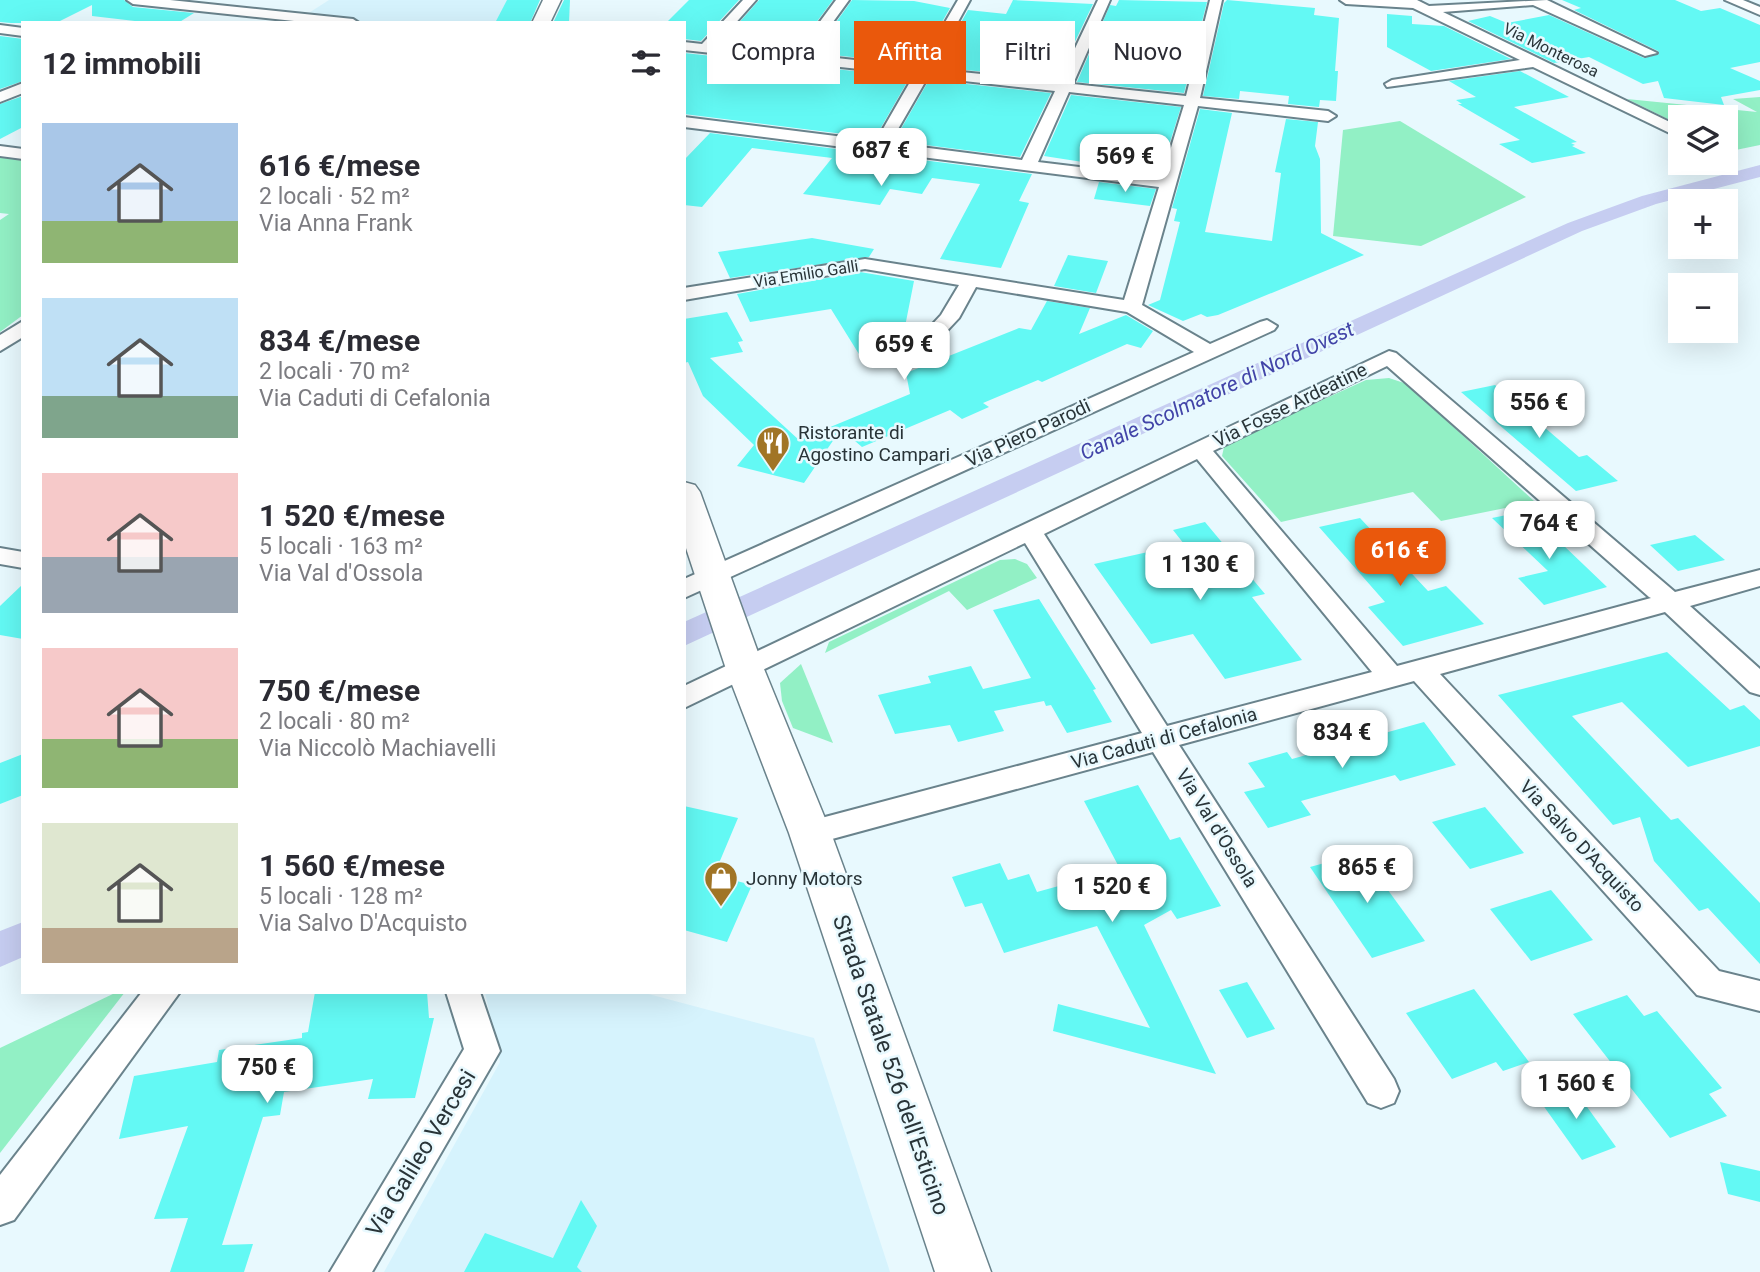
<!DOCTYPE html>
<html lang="it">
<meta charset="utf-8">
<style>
body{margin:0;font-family:Roboto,sans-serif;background:#f7f7f7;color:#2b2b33;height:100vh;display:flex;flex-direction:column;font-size:26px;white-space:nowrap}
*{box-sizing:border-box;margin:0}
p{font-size:23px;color:#7c7c81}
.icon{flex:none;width:38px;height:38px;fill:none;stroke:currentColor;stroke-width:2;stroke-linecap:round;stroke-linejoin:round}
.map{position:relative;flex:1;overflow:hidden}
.panel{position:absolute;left:21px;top:21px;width:665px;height:973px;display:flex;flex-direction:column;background:#fff;border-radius:0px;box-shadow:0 7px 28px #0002}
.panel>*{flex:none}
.hud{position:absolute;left:707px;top:21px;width:665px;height:63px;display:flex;gap:14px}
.buttons{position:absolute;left:1668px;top:105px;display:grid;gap:14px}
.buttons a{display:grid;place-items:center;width:70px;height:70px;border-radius:0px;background:#fff;box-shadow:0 7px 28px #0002;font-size:35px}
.price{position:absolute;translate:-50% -60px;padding:0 16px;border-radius:14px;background:#fff;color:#222;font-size:23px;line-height:46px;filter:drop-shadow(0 2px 4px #0008)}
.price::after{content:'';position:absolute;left:50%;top:42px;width:21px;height:16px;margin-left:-10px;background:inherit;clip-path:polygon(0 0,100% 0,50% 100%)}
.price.selected{background:#ea580c;color:#fff}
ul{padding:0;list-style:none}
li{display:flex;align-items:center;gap:21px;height:175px;padding:0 21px}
li span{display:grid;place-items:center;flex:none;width:196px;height:140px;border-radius:0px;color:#555}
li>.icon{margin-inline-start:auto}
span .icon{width:84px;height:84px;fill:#fffc;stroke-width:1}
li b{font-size:30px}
h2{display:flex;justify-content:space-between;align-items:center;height:84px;padding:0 21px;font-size:30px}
.pill{padding:0 24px;border-radius:0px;background:#fff;box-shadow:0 7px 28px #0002;font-size:24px;line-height:63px}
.pill.selected{background:#ea580c;color:#fff}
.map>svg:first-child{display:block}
.built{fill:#d6f3fd}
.green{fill:#92f0c5}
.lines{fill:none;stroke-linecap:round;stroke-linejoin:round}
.canal{fill:#c6cdf1;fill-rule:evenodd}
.building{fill:#63f9f4}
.street-casing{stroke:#6a838c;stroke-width:4}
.secondary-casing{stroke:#6a838c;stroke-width:3}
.street{fill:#fff;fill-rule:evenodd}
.secondary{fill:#fff;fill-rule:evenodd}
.labels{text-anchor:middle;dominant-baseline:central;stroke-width:5;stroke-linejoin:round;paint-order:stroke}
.far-street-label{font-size:16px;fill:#293438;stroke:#e8f9fe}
.street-label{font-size:19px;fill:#293438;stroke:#e8f9fe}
.poi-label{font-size:19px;fill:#293438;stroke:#e8f9fe;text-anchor:start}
.water-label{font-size:21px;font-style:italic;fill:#4244a8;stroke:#e8f9fe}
.near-street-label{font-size:23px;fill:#293438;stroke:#e8f9fe}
</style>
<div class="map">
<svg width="1760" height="1272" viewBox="0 0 1760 1272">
<rect width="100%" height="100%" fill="#e8f9fe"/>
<g class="built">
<path d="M329 0H529L525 23H371L304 16Z"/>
<path d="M485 992H641L814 1038 890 1272H384L500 1062Z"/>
</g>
<g class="green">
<path d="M1760 97V145L1726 152V117H1680V125L1627 99 1757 112 1733 99Z"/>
<path d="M1400 121 1526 197 1421 246 1333 236 1343 130Z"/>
<path d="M0 157 23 160V315L0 332V220L9 214 0 213Z"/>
<path d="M1389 378 1407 384 1535 502 1441 521 1413 492 1281 522 1222 456 1224 447 1232 441 1366 380Z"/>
<path d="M1015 559 1027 564 1037 578 967 610 949 591 825 653 829 642 1000 560Z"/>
<path d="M801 664 833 743 793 728 782 701 780 683Z"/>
<path d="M117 992H125L0 1153V1048Z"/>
</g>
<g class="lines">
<g class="canal">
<path d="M1760 165V177L1656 204 1582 231 684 646V622L1568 223 1642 196Z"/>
<path d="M23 922V957L0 967V931Z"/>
</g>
</g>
<g class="building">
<path d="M0 0H124L133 7 194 13 178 23H152L92 16V5L56 23H11L0 22Z"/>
<path d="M507 0H540L530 23H495Z"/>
<path d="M564 0H570L569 23H553Z"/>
<path d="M689 0H739L701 41 684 39V23H666Z"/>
<path d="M759 0H833L795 51 721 43Z"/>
<path d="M852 0 914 1 950 8 918 64 814 53Z"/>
<path d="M1013 0 1093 4 1057 79 936 67 968 10 1006 14Z"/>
<path d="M1119 0 1207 2 1184 93 1077 82 1110 5 1116 6Z"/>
<path d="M1227 0 1315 8 1314 15 1339 18 1335 71H1338L1336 101 1320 100 1319 107 1288 104 1289 96 1240 91 1239 99 1203 96 1224 3Z"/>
<path d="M1562 0H1675L1701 11 1720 8 1760 25V62L1730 68 1760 81V90L1721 97 1724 105 1664 98 1658 81 1643 84 1589 57 1554 63 1468 21 1490 16 1507 23 1549 15 1644 58 1659 54 1658 51 1574 10 1581 8Z"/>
<path d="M1387 14 1412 16V24L1444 26 1511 59 1431 71 1387 47Z"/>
<path d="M0 36 23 39V81L0 89Z"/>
<path d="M684 53 910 77 875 138 684 114Z"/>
<path d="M1520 71 1569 97 1514 107 1577 142 1571 143 1575 145 1572 146 1586 153 1532 163 1499 144 1520 140 1458 104H1462L1456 100 1476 97 1449 81Z"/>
<path d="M929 80 1051 93 1020 157 894 141Z"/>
<path d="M1071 95 1181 107 1160 174 1044 156Z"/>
<path d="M23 96V127L0 139V104Z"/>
<path d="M1200 109 1232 113 1205 232 1272 241 1281 173 1275 172 1286 119 1318 122 1315 146 1320 159 1321 233 1364 255 1218 315 1207 317 1201 314 1183 321 1148 305 1160 300 1180 222 1174 221 1177 209 1172 208Z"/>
<path d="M710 133 1032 174 1019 201 1029 203 1001 268 940 259 980 184 932 178 922 194 890 189 880 205 803 194 832 158 752 148 702 207 684 205V160Z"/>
<path d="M1099 182 1156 189 1150 206 1094 199Z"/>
<path d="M812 238 874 249 869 257 730 278 718 252Z"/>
<path d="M1068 255 1108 261 1096 293 1054 286Z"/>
<path d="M860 272 914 281 900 352 862 359 831 309 750 322 737 294Z"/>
<path d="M1047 301 1090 308 1079 334 1126 315 1153 331 1141 348 1127 344 1042 382 1038 380 983 403 989 407 962 419 950 410 862 447 841 429 804 483 737 466 754 445 703 396 688 362 684 363V319L727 312 743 341 738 342 743 352 710 358 799 440 910 394 906 373 1019 328 1031 330Z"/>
<path d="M1495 385 1579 457 1587 455 1618 481 1576 491 1461 392Z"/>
<path d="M1526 511 1539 522 1607 587 1544 605 1518 578 1548 571 1492 518Z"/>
<path d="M1360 518 1428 591 1446 586 1484 624 1403 646 1368 607 1385 602 1319 527Z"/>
<path d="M1205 522 1265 594 1252 597 1302 660 1225 679 1193 634 1151 644 1094 564 1184 544 1173 530Z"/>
<path d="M1695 535 1725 560 1678 571 1650 545Z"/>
<path d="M23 584V639L0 635V606Z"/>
<path d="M1039 599 1096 689 1093 690 1112 722 1067 733 1051 705 1046 706 1044 701 994 711 1004 731 958 742 950 725 895 734 878 695 931 683 928 676 971 666 983 689 1031 678 993 610Z"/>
<path d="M1667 652 1730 710 1744 705 1760 720V746L1688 767 1622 702 1572 716 1671 820 1678 818 1760 903V964L1708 908 1699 911 1654 861 1640 817 1613 825 1498 695Z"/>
<path d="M1424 722 1456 765 1400 781 1395 775 1301 801 1311 815 1268 828 1244 792 1265 787 1248 763 1287 752 1292 759Z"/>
<path d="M23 754V795L0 804V763Z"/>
<path d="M1138 785 1170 840 1180 837 1221 906 1177 919 1171 910 1144 925 1216 1074 1053 1031 1058 1004 1150 1028 1097 926 1004 953 982 903 965 907 952 877 1000 863 1008 880 1029 874 1037 892 1120 869 1084 801Z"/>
<path d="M684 806 738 818 714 875 752 885 727 942 684 930Z"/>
<path d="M1485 807 1524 853 1470 869 1432 822Z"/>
<path d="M1361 853 1425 941 1372 958 1310 867Z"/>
<path d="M1551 890 1593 940 1531 961 1490 909Z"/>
<path d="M1247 982 1275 1029 1247 1038 1219 990Z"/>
<path d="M1474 989 1529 1062 1503 1071 1496 1062 1452 1079 1406 1013Z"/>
<path d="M315 992H427L429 1018H434L415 1098 368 1099 373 1079 284 1092 280 1115 263 1117 222 1245 253 1244 244 1272H170L188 1218 154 1219 188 1126 119 1139 134 1076 217 1062 219 1050 302 1038V1033L308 1032Z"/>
<path d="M1627 995 1644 1016 1657 1011 1722 1088 1709 1094 1727 1116 1670 1138 1573 1014Z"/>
<path d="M1569 1082 1616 1147 1582 1160 1535 1094Z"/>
<path d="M1720 1162 1760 1171V1202L1728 1194Z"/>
<path d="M581 1200 597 1226 577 1267 582 1272H464L485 1233 553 1258Z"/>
</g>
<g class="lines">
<g class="street-casing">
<g id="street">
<path d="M127 0H170L353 19 359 23H313L133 4Z"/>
<path d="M743 0H756L716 45 796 54 836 0H849L809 55 919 67 958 0H970L932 69 1059 82 1098 0H1110L1073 84 1186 96 1210 0H1222L1200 98 1328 111 1336 116 1328 121 1198 106 1142 305 1210 344 1260 322 1267 320 1277 326 1274 330 684 598V579L1194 352 1127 312 976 287 959 318 944 334H930L927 330 941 315 959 285 865 269 684 300V288L865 259 1124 300 1159 187 684 127V117L876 141 914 75 684 50V42L702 44ZM928 77 1055 91 1022 160 890 143ZM1069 92 1184 105 1162 177 1038 162Z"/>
<path d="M1340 0H1417L1429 6 1547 0 1657 53 1645 56 1533 5 1443 12 1680 127V138L1533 67 1387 87 1385 84 1392 80 1520 60 1413 8 1346 4Z"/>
<path d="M1725 0H1743L1760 7V15Z"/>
<path d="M0 25 23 28V36L0 33Z"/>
<path d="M23 83V93L0 102V92Z"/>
<path d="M0 146 23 149V159L0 156Z"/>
<path d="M23 321V337L0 351V335Z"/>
<path d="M1389 351 1396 353 1675 592 1760 570V586L1690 606 1760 669V695L1750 692 1665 612 1440 674 1719 971 1760 981V1011L1697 995 1414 681 1179 745 1394 1079 1399 1091 1394 1103 1381 1108 1368 1103 1153 752 810 845 799 842 795 833 799 824 810 821 1142 733 1025 543 684 708V686ZM1387 366 1649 597 1651 598 1397 666 1213 451ZM1197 459 1372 672 1167 726 1044 534Z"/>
<path d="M0 548 23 552V568L0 564Z"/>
<path d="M142 992H180L14 1220 0 1225V1175Z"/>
<path d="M446 992H480L500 1051 372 1272H330L464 1049Z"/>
</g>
</g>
<g class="secondary-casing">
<g id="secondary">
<path d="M543 0H561L550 23H532Z"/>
<path d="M684 482 695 485 700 492 764 669 831 833 991 1272H935L789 833 726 669 684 542Z"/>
</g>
</g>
<use href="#street" class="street"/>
<use href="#secondary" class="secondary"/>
</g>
<defs>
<g id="restaurant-pin" transform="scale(1.75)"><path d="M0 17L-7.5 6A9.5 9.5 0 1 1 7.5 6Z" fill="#a17526" stroke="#e8f9fe"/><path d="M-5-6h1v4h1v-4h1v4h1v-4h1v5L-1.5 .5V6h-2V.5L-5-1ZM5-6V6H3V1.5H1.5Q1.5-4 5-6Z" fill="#fff"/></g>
<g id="shop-pin" transform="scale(1.75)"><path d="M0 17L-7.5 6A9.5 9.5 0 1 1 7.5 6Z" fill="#a17526" stroke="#e8f9fe"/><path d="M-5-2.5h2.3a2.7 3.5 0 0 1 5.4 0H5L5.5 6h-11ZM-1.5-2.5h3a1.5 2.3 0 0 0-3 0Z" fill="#fff"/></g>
</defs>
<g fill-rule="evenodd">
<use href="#restaurant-pin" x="773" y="443"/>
<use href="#shop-pin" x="721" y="878"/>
</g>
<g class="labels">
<g class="far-street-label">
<text transform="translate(1551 50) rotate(26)">Via Monterosa</text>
<text transform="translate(806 274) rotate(-9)">Via Emilio Galli</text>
</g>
<g class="street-label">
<text transform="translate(1290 405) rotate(-26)">Via Fosse Ardeatine</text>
<text transform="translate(1028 433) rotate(-25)">Via Piero Parodi</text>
<text transform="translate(1164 738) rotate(-15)">Via Caduti di Cefalonia</text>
<text transform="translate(1217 828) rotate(58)">Via Val d'Ossola</text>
<text transform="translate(1582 846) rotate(47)">Via Salvo D'Acquisto</text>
</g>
<g class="poi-label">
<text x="798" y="432">Ristorante di<tspan x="798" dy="22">Agostino Campari</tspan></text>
<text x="746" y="878">Jonny Motors</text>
</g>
<g class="water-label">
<text transform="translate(1217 391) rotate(-25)">Canale Scolmatore di Nord Ovest</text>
</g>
<g class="near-street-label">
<text transform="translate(891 1065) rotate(71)">Strada Statale 526 dell'Esticino</text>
<text transform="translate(421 1153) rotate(-59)">Via Galileo Vercesi</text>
</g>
</g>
</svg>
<div class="buttons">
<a><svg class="icon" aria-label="layers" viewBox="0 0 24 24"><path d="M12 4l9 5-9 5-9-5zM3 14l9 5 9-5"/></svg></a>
<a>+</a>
<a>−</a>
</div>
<b class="price" style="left:881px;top:188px">687 €</b>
<b class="price" style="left:1125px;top:194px">569 €</b>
<b class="price" style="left:904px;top:382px">659 €</b>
<b class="price" style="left:1539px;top:440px">556 €</b>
<b class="price" style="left:1549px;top:561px">764 €</b>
<b class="price selected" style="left:1400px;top:588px">616 €</b>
<b class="price" style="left:1200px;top:602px">1 130 €</b>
<b class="price" style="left:1342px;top:770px">834 €</b>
<b class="price" style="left:1367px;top:905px">865 €</b>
<b class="price" style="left:1112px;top:924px">1 520 €</b>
<b class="price" style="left:267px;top:1105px">750 €</b>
<b class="price" style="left:1576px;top:1121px">1 560 €</b>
<div class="hud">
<a class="pill">Compra</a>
<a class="pill selected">Affitta</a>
<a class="pill">Filtri</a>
<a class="pill">Nuovo</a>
</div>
<section class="panel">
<h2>12 immobili<svg class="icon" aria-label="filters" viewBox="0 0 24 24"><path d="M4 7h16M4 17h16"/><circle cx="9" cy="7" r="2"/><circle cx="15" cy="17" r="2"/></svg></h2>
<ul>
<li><span style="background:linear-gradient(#a9c7e8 70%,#8fb573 0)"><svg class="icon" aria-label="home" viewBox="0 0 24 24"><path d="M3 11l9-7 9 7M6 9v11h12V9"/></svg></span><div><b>616 €/mese</b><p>2 locali · 52 m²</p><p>Via Anna Frank</p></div></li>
<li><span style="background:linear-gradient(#bfe0f5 70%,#7fa58c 0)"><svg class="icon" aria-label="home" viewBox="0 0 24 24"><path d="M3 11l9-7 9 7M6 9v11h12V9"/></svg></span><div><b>834 €/mese</b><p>2 locali · 70 m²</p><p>Via Caduti di Cefalonia</p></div></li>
<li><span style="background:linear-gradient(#f6c9c9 60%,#9aa5b1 0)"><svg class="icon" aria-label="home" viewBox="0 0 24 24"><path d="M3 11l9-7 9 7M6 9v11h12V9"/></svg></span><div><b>1 520 €/mese</b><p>5 locali · 163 m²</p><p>Via Val d'Ossola</p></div></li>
<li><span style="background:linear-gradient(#f6c9c9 65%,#8fb573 0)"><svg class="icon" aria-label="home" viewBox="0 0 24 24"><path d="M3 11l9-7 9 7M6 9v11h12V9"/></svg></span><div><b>750 €/mese</b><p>2 locali · 80 m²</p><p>Via Niccolò Machiavelli</p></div></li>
<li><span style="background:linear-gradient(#dfe7d0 75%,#b9a48a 0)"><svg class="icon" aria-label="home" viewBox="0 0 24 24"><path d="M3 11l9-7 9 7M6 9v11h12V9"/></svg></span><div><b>1 560 €/mese</b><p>5 locali · 128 m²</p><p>Via Salvo D'Acquisto</p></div></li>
</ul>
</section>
</div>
